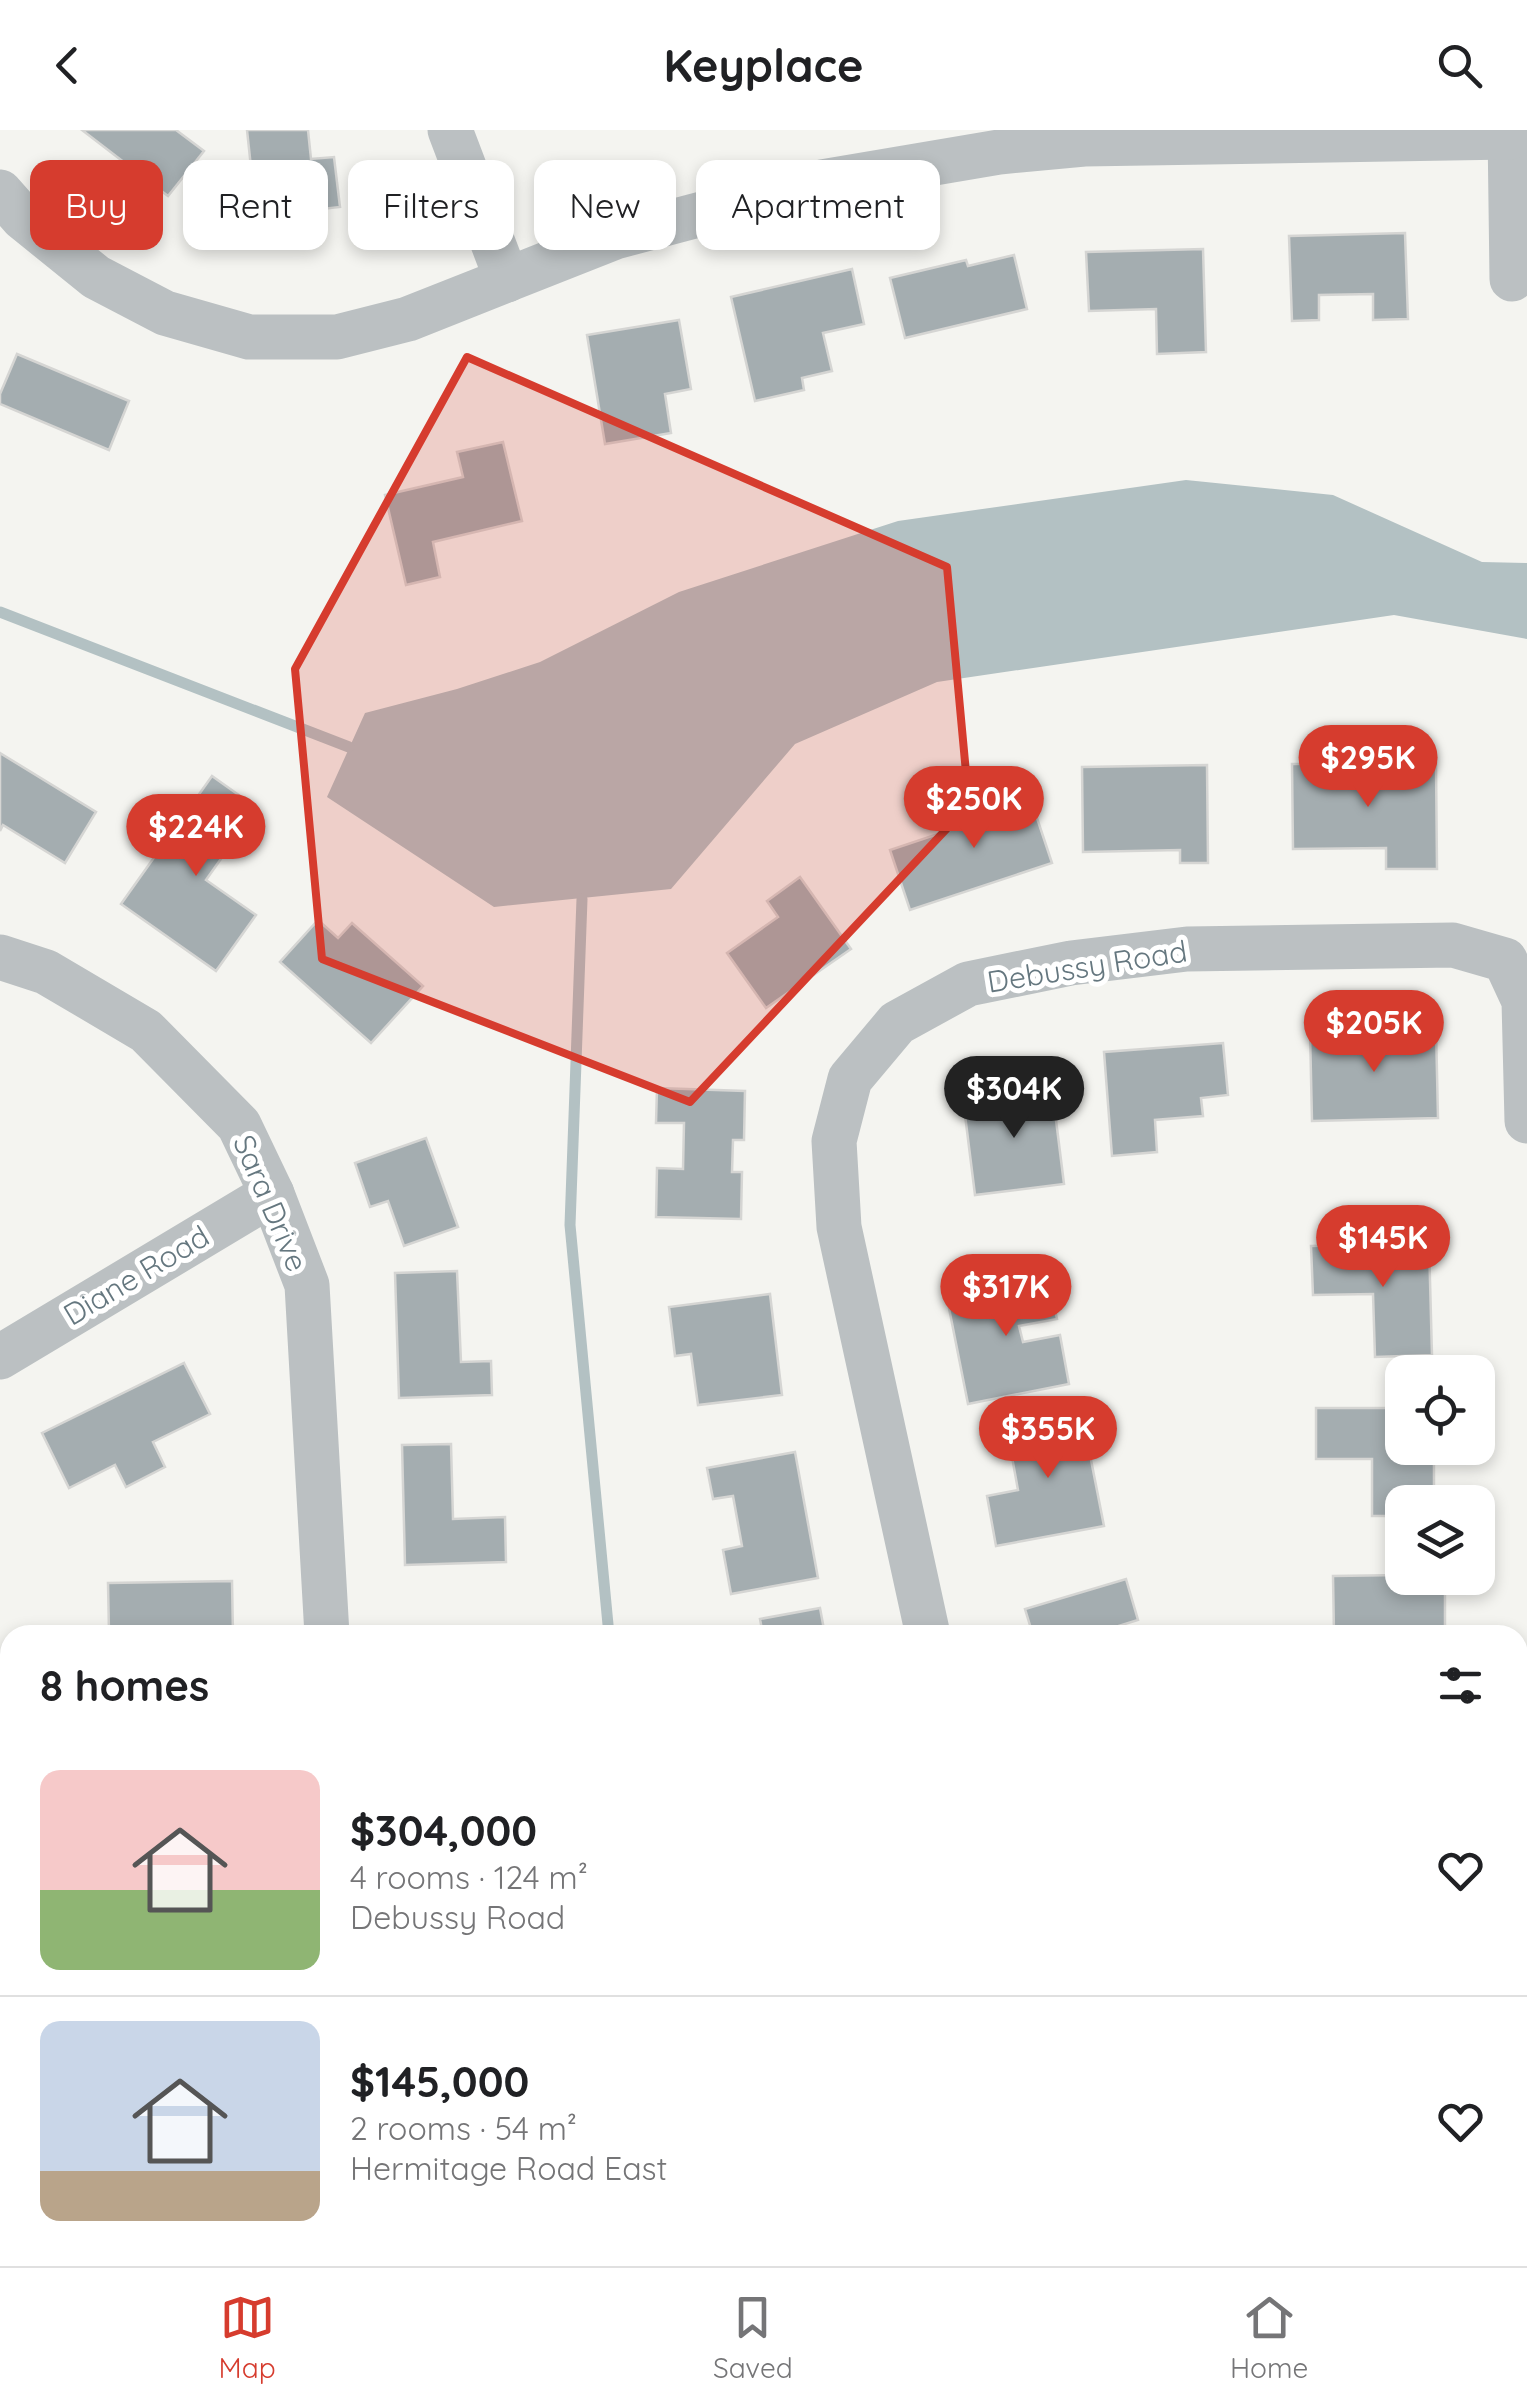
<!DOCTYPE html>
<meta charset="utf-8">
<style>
body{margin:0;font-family:Quicksand,sans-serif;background:#f6f6f6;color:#202124;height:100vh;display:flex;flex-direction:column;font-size:38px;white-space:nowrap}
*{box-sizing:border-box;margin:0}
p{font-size:32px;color:#757577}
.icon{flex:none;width:55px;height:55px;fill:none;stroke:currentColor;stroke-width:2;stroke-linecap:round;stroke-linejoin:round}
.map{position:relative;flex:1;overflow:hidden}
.sheet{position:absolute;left:0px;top:1495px;width:1528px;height:642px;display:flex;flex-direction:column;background:#fff;border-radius:30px 30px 0 0;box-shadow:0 5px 15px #0003}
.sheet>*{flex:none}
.banner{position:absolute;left:30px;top:30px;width:1000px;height:90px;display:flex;gap:20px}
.tools{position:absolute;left:1385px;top:1225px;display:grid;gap:20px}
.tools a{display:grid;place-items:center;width:110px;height:110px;border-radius:20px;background:#fff;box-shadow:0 5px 15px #0003;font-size:50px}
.price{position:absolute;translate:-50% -85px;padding:0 22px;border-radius:35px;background:#d63c2e;color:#fff;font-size:32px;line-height:65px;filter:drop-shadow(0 2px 5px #0008)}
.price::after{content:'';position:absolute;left:50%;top:60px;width:30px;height:22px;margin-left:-15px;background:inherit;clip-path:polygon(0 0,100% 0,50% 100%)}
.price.selected{background:#222;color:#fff}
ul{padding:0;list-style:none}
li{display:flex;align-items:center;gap:30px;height:250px;padding:0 40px}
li+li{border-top:2px solid #e0e0e0}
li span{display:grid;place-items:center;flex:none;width:280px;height:200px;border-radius:20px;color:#555}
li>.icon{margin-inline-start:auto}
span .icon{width:120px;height:120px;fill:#fffc;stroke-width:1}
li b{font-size:42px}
h2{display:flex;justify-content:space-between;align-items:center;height:120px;padding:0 40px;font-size:42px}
.pill{padding:0 35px;border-radius:20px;background:#fff;box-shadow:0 5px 15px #0003;font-size:35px;line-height:90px}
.pill.selected{background:#d63c2e;color:#fff}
header{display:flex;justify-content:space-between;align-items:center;height:130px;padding:0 40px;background:#fff;font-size:45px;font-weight:700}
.tab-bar{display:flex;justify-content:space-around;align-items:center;height:140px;border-top:2px solid #e0e0e0;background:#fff;font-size:28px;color:#757577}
.tab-bar a{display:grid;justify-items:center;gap:5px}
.tab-bar .selected{color:#d63c2e}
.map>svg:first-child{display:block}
.water{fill:#b3c1c3}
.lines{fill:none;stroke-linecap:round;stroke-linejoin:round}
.stream{stroke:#b3c1c3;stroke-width:11}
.building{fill:#a4adb0;stroke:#d5d5d3;stroke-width:2.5}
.minor{stroke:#bbc0c2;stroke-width:45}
.marked{fill:#d63c2e;fill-opacity:0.2;stroke:#d63c2e;stroke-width:8;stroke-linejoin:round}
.labels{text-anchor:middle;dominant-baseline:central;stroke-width:10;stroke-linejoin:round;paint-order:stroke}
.street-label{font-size:30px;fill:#65777f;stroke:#fff}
</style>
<header><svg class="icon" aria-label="back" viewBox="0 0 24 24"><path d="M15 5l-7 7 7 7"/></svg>Keyplace<svg class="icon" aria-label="search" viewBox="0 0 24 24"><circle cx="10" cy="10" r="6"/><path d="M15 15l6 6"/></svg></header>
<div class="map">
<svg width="1527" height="2136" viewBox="0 0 1527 2136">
<rect width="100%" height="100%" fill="#f4f4f0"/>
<path class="water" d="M1186 350 1333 365 1482 432 1527 433V509L1394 485 937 552 795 614 671 759 494 777 327 667 365 583 457 559 540 532 679 462 898 391Z"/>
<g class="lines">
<g class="stream">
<path d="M0 482 349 617"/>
<path d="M582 769 570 1095 609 1505"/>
<path d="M0 2077 10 2080"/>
<path d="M142 2128 165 2136"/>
</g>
</g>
<g class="building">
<path d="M82 0H176L204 21 168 66Z"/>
<path d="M247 0H308L311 29 334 27 340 77 304 81 307 107 259 112Z"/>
<path d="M1405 103 1408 189 1373 190V164L1319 165V190L1292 191 1289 106Z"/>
<path d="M1203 119 1206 222 1157 224 1156 179 1089 181 1086 122Z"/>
<path d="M1014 125 1027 179 905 208 890 148 966 130 968 136Z"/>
<path d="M852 139 864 194 823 203 832 241 802 248 804 260 755 271 731 167Z"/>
<path d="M679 190 691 259 665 264 671 303 605 314 587 205Z"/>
<path d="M17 224 129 271 109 320 0 274V264Z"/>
<path d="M503 312 522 391 433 412 440 447 406 455 385 365 463 347 457 322Z"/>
<path d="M0 623 96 682 65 733 3 695 0 701Z"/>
<path d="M1436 633 1437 739H1386V718L1293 719 1292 634Z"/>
<path d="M1207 635 1208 733H1180V720L1083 722 1082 637Z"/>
<path d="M212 646 257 678 206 750 256 785 216 841 121 774Z"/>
<path d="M1026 655 1052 733 910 780 890 720 980 690 974 671Z"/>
<path d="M800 747 851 819 766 878 727 823 778 787 767 771Z"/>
<path d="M318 790 338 808 352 793 423 856 371 913 280 832Z"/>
<path d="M1436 899 1438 988 1312 991 1310 902Z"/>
<path d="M1223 913 1228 965 1201 968 1203 986 1155 990 1157 1022 1112 1026 1104 922Z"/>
<path d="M657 958 745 961 744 1010H733L732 1042H742L741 1089 656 1087 657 1038 683 1039 684 993H656Z"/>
<path d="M1052 958 1064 1054 975 1065 963 969Z"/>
<path d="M426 1008 458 1097 404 1116 388 1071 370 1077 355 1033Z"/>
<path d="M1429 1113 1432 1225 1375 1227 1373 1164 1313 1165 1311 1116Z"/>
<path d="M457 1141 461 1232 491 1231 492 1265 399 1268 395 1143Z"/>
<path d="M1047 1143 1057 1189 1019 1196 1023 1212 1060 1205 1069 1254 968 1274 946 1163Z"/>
<path d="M770 1164 782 1265 698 1275 691 1224 675 1226 669 1177Z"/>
<path d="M184 1233 210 1284 153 1312 165 1337 126 1357 115 1335 69 1358 42 1303Z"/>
<path d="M1316 1278H1402V1318H1434V1372H1402V1386H1372V1329H1316Z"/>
<path d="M1081 1279 1104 1396 996 1416 987 1366 1018 1360 1006 1294Z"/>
<path d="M451 1314 453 1389 505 1387 506 1432 405 1435 402 1315Z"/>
<path d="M795 1322 818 1448 731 1464 723 1420 742 1416 733 1366 713 1369 707 1338Z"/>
<path d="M1402 1445V1448H1445V1505H1334L1333 1446Z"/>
<path d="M1126 1449 1138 1490 1096 1503 1097 1505H1033L1025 1479Z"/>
<path d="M232 1451 233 1505 109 1503 108 1453Z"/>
<path d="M820 1478 825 1505H763L760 1489Z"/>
<path d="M0 1606 10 1609V1644L0 1682Z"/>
<path d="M1520 1771 1527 1798V1940L1518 1942V1772Z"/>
<path d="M0 1890 10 1892 1 1955H0Z"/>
<path d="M345 2128H395L392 2136H351L343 2134Z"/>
<path d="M532 2128H607L605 2136H544L546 2130Z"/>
<path d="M677 2128H732L730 2136H675Z"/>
<path d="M1396 2128H1508L1505 2136H1393Z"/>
</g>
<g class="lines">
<g class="minor">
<path d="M450 0 507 150"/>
<path d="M1510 0 1512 149"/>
<path d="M0 62 23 88 96 147 165 183 249 207H337L408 189 615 107 822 52 999 22 1084 14 1510 7"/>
<path d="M0 827 46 842 146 901 239 995 272 1064 307 1155 327 1505"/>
<path d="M0 1227 272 1064"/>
<path d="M928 1505 839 1097 834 1011 850 949 897 893 968 854 1071 833 1187 819 1453 815 1505 830 1524 871 1527 991"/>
<path d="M0 1790 10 1793"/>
<path d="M1076 2128 1100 2136"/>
</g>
</g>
<path class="marked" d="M467 227 947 437 969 675 690 972 322 829 295 539Z"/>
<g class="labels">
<g class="street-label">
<text transform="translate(1087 836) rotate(-9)">Debussy Road</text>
<text transform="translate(271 1073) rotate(67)">Sara Drive</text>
<text transform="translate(136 1145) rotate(-31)">Diane Road</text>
</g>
</g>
</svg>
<div class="tools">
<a><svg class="icon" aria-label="locate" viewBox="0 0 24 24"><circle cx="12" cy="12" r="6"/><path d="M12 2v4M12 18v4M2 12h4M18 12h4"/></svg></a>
<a><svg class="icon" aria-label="layers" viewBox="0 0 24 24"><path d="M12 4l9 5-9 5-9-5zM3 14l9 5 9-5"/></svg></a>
</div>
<b class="price" style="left:1368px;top:680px">$295K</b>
<b class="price" style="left:974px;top:721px">$250K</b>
<b class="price" style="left:196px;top:749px">$224K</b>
<b class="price" style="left:1374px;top:945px">$205K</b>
<b class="price selected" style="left:1014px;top:1011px">$304K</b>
<b class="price" style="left:1383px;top:1160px">$145K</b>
<b class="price" style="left:1006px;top:1209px">$317K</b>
<b class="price" style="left:1048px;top:1351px">$355K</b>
<div class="banner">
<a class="pill selected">Buy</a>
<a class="pill">Rent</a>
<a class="pill">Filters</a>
<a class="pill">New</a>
<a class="pill">Apartment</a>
</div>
<section class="sheet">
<h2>8 homes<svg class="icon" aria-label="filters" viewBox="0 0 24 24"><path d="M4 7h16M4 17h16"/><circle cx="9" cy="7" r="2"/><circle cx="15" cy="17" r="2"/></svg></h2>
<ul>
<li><span style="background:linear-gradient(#f6c9c9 60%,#8fb573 0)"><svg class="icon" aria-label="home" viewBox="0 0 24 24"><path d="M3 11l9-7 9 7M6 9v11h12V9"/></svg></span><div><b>$304,000</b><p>4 rooms · 124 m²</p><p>Debussy Road</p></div><svg class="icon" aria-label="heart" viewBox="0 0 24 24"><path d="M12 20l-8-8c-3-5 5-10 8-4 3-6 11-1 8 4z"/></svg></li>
<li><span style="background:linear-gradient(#c9d6e8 75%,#b9a48a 0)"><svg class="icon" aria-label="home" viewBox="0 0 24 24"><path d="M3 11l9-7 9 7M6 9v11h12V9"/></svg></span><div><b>$145,000</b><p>2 rooms · 54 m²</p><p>Hermitage Road East</p></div><svg class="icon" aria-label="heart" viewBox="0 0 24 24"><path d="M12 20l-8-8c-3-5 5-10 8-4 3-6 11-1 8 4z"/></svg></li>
</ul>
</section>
</div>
<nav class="tab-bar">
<a class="selected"><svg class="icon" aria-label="map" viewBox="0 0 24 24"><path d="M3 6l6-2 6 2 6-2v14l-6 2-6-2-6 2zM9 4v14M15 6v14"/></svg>Map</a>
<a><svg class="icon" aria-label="saved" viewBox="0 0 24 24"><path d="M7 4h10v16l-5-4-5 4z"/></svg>Saved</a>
<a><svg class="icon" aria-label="home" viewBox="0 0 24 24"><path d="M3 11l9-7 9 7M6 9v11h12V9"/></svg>Home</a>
</nav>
